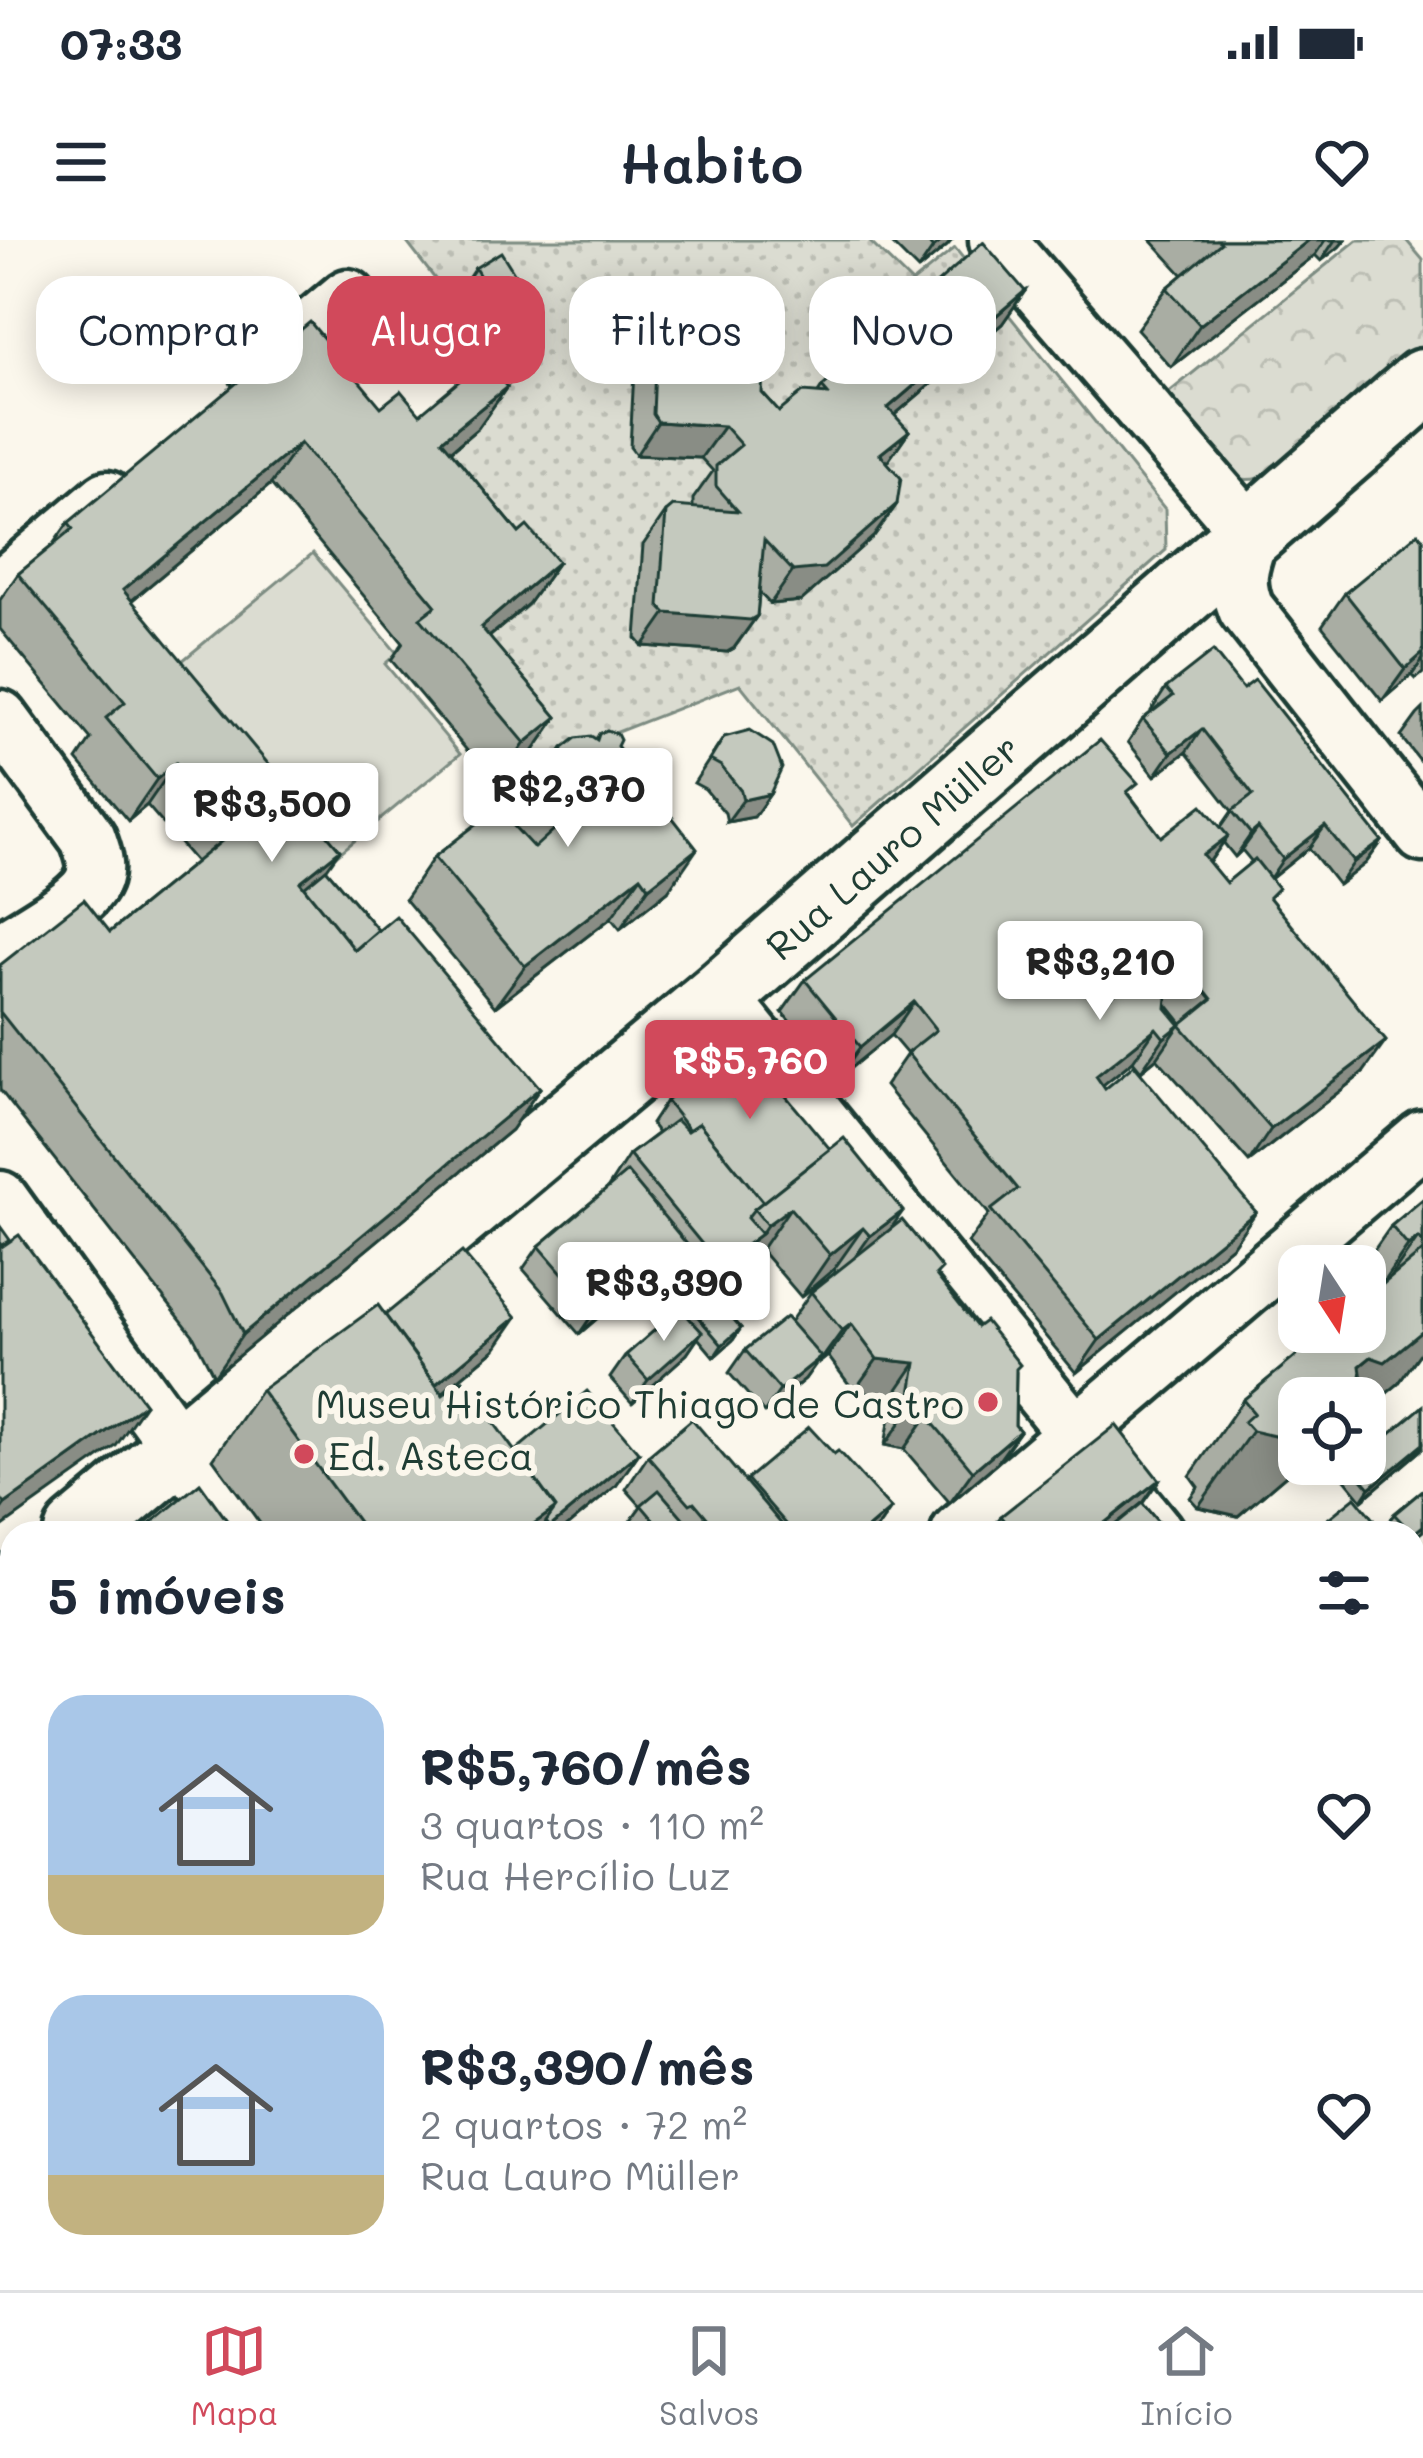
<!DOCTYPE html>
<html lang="pt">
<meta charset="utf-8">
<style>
body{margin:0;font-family:Mali,sans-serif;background:#f2f2f3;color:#1f2937;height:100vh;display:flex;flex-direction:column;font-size:45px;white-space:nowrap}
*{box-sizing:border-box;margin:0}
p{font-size:39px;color:#747a83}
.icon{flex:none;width:66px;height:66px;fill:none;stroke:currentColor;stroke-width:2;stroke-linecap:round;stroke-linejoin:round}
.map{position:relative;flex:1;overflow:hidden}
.panel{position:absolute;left:0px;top:1281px;width:1425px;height:771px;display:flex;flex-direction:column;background:#fff;border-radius:36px 36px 0 0;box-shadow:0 6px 30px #0003}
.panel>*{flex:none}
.top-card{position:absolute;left:36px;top:36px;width:1353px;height:108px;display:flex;gap:24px}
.needle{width:78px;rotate:168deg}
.buttons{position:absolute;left:1278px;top:1005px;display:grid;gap:24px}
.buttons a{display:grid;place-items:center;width:108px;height:108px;border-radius:24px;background:#fff;box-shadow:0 6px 30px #0003;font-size:60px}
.price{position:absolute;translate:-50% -102px;padding:0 27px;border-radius:12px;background:#fff;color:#222;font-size:39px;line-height:78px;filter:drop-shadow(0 3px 6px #0008)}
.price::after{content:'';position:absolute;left:50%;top:72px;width:36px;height:27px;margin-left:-18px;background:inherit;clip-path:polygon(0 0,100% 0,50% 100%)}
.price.active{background:#d1495b;color:#fff}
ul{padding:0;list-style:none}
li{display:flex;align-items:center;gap:36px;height:300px;padding:0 48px}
li span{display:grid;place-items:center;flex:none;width:336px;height:240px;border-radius:36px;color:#555}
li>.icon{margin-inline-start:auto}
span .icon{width:144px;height:144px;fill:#fffc;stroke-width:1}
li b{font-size:51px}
h2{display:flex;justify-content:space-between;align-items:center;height:144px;padding:0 48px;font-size:51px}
.chip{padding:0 42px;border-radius:36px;background:#fff;box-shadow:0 6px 30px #0003;font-size:42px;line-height:108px}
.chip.active{background:#d1495b;color:#fff}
.status{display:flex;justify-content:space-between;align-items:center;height:84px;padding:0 60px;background:#fff;direction:ltr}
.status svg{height:33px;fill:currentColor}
header{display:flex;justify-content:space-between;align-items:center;height:156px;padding:0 48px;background:#fff;font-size:54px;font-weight:600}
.dock{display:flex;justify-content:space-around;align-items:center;height:168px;border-top:3px solid #e0e1e3;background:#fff;font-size:33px;color:#747a83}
.dock a{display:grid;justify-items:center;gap:6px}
.dock .active{color:#d1495b}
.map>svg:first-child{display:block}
.grass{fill:url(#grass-dots);stroke:#7d8c82;stroke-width:3}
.forest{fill:url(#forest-crowns);stroke:#7d8c82;stroke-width:3}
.pitch{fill:#dbdcd1;stroke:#7d8c82;stroke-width:3}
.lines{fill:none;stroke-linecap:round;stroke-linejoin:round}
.minor-casing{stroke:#1f3d34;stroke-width:63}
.major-casing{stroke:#1f3d34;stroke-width:75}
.minor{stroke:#fbf7ec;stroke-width:54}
.major{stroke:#fbf7ec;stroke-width:66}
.wall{fill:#a9ada3;stroke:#1f3d34;stroke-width:3;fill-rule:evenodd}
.shaded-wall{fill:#898d85;stroke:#1f3d34;stroke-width:3}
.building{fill:#c4c9be;stroke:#1f3d34;stroke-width:3;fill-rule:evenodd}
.poi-dot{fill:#d1495b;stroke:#fbf7ec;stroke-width:4.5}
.labels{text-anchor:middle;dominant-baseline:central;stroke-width:12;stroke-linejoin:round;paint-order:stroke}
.street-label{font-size:39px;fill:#1f3d34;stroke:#fbf7ec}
.poi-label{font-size:39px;fill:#1f3d34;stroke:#fbf7ec;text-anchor:end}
</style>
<div class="status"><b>07:33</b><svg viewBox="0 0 49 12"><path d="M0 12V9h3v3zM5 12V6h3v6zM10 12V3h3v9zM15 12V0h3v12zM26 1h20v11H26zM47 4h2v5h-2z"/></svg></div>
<header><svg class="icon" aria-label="menu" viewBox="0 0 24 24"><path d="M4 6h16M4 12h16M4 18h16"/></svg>Habito<svg class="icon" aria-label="heart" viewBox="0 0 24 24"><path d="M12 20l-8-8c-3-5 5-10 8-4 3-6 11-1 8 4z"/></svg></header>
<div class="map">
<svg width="1423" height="2050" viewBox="0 0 1423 2050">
<defs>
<pattern id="grass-dots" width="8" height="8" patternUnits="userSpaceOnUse" patternTransform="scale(3)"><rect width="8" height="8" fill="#dbdcd1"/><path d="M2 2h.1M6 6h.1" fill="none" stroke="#bcbeb4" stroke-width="1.8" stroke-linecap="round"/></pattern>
<pattern id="forest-crowns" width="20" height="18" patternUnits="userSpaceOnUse" patternTransform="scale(3)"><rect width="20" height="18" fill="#dbdcd1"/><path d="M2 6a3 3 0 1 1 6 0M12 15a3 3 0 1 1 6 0" fill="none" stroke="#bcbeb4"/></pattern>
</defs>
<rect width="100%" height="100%" fill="#fbf7ec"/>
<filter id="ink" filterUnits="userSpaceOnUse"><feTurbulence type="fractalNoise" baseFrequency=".00833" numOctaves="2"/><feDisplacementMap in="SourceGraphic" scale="24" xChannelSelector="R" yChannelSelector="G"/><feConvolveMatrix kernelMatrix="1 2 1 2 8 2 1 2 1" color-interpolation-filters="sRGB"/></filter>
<g filter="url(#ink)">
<path class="grass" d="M405 0H868L912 43 955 8 1165 269 1166 310 853 586 740 444 523 529 527 518 452 428 528 365 413 242 483 101Z"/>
<path class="forest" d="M1357 0H1406L1423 20V109L1285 229C1270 235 1252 243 1237 238 1218 231 1177 176 1162 158Z"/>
<path class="pitch" d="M313 313 397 413 385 424 460 514 336 616 176 426Z"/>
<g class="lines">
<g class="minor-casing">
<g id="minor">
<path d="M997 0 1251 294C1241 324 1234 339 1246 369L1423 594"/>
<path d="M258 132 348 57"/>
<path d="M0 349 107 259"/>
<path d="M0 478 88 598C92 610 98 624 94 637 87 663 23 695 0 711"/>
<path d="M720 756 1156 1293"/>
<path d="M0 959 241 1293"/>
<path d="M959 1293 1423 898"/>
<path d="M1413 1608 1423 1620"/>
<path d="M769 2040 776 2050"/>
</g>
</g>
<g class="major-casing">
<g id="major">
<path d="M78 1293 720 756 1423 143"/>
<path d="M0 1357 12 1347"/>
<path d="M1413 1538 1423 1530"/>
<path d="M216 2040 224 2050"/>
<path d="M87 2050 99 2040"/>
<path d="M818 2050 830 2040"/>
</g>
</g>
<use href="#minor" class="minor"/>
<use href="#major" class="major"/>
</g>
<g class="wall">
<path d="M888 0H952L947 6 918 30Z"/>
<path d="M1151 0H1345L1339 7 1321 21 1315 15 1171 127 1137 89 1167 48 1183 35Z"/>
<path d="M475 28 514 58 488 75 467 40Z"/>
<path d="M1025 51 1002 84 894 175 909 191 887 222 897 264 874 296 801 361 770 364 759 352 757 376 734 408 727 412 643 406 636 398 643 305 666 272 693 268V259L713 231 701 218 636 215 630 207 635 113 657 81 762 153 779 172 818 153 822 147Z"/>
<path d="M507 147 478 188 451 211 519 293 558 322 528 364 489 397 557 477 528 519 496 545 391 420 403 403 271 244 131 361 326 629 378 690 540 848 511 890 214 1136 193 1095 0 850V725L110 692 196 622 147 565 128 581 77 520 91 499 0 389V360L18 334 51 307 68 283 381 167 420 174Z"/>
<path d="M1423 299V433L1416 439 1412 435 1382 461 1322 386 1345 353Z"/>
<path d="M1166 448 1243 449 1382 601 1366 623 1338 645 1309 608 1270 639V659L1363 833 1249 922 1157 818 1141 831 1133 821 1102 845 1256 972 1233 1005 1076 1133 968 1003 989 974 885 846 907 814 891 795 837 839 782 772 805 740 1130 555 1161 597 1221 587 1232 571 1186 512 1155 536 1128 502 1143 479 1152 472 1151 471ZM1223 602 1235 617 1242 610 1252 622 1226 643 1209 623ZM1138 727 1150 743 1109 758 1105 753ZM1166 763 1182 783 1180 785 1166 768Z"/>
<path d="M1423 469V525L1401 497 1417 475Z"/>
<path d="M599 494 617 506 668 651 620 689 611 678 495 767 405 659 434 617 515 588 532 564 534 550 563 508 596 499Z"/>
<path d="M724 497 770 554 754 577 727 582 725 573 705 549 694 543Z"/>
<path d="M666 861 890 989 938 1036 1016 1132 1015 1185 1020 1191 997 1223 950 1263 904 1209 885 1205 894 1155 854 1151 828 1116 819 1123 817 1121 805 1139 764 1173 729 1133 745 1110 790 1082 811 1052 836 1032 834 1029 801 1057 761 1010 707 1050 741 1088 733 1100 714 1117 698 1098 687 1114 632 1163 610 1138 626 1115 681 1069 694 1055 670 1075 647 1048 635 1057 624 1044 607 1070 579 1094 523 1029 539 1006 607 949 629 915 658 893 651 884Z"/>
<path d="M1423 959V1109L1398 1144 1365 1171V1158H1299V1224L1238 1276 1198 1267 1190 1258 1198 1247 1190 1236 1243 1160 1379 1047 1365 1032V1026H1363L1391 986Z"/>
<path d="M385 1075 494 1110 442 1153 515 1211 639 1213 616 1246 559 1293H267L213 1219 261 1150Z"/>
<path d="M1423 1208 1362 1260 1344 1238 1352 1227Z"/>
<path d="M834 1214 891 1269 874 1293H630L625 1288 641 1266 626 1249 648 1216 745 1242 747 1239Z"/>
<path d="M1159 1240 1142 1263 1167 1293H989L1001 1276Z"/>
<path d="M1423 1250V1291L1413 1299V1293H1392L1386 1285 1394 1274Z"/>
<path d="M1423 1372V1498L1413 1506V1386Z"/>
<path d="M12 1423V1541L0 1552V1433Z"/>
<path d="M0 1589 12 1603V1851L0 1837Z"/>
<path d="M1413 1626 1423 1644V1854L1413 1842Z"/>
<path d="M1423 1868V2024L1413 2032V1977L1421 1971 1413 1961V1883Z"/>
<path d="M318 2040H692L678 2050H526L530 2044 527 2041 521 2050H327Z"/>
<path d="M938 2040H1075L1077 2044 1073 2050H923Z"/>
<path d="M1121 2040H1193L1182 2050H1158L1155 2047 1129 2048Z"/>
</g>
<g class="shaded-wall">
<path d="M943 0H952L947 6 918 30 933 8Z"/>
<path d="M1309 0H1325L1315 15 1171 127 1200 85Z"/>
<path d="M1335 0H1345L1339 7 1321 21Z"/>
<path d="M523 47 514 58 488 75 496 63Z"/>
<path d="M1025 51 1002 84 865 200 888 168Z"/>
<path d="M507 147 478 188 413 242 442 200Z"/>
<path d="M658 182 724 186 701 218 636 215Z"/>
<path d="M909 191 886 224 880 214Z"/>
<path d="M300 203 271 244 94 392 123 350Z"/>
<path d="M897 264 874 296 801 361 770 364 793 331Z"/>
<path d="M558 322 528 364 458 423 481 387Z"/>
<path d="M666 373 757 376 734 408 727 412 643 406Z"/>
<path d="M1423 413V419L1412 435 1382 461 1405 429Z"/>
<path d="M557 477 528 519 496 545 525 503Z"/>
<path d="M1202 489 1186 512 1155 536 1171 513Z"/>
<path d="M176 523 147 565 128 581 157 539Z"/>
<path d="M770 554 754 577 727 582 743 560Z"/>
<path d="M1325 586 1309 608 1268 641 1283 619Z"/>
<path d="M1258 588 1242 610 1235 617 1251 594Z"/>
<path d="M1228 596 1205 628 1203 615Z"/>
<path d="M1382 601 1366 623 1338 645 1354 622Z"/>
<path d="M697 609 668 651 620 689 649 647Z"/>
<path d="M340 610 311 651 286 661 300 642Z"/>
<path d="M641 636 611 678 495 767 525 726Z"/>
<path d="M1161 695 1138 727 1075 777 1098 744Z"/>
<path d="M914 762 891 795 837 839 860 807Z"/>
<path d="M1180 785 1157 818 1141 831 1164 798Z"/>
<path d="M1156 788 1133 821 1073 869 1096 836Z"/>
<path d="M1386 801 1363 833 1249 922 1271 889Z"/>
<path d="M540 848 511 890 214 1136 243 1094Z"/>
<path d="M790 968 761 1010 697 1058 719 1025 761 994 767 985Z"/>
<path d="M903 971 874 1013 841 1037 870 996Z"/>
<path d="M1256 972 1233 1005 1076 1133 1099 1100Z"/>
<path d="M863 988 834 1029 801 1057 830 1015Z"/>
<path d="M1418 998 1389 1039 1379 1048 1408 1006Z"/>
<path d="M640 1022 624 1044 602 1063 617 1041Z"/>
<path d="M662 1026 647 1048 635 1057 651 1035Z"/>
<path d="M710 1032 694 1055 670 1075 686 1053Z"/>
<path d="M623 1047 607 1070 579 1094 595 1071Z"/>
<path d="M517 1077 494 1110 399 1189 422 1156Z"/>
<path d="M851 1084 828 1116 819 1123 842 1091Z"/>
<path d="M741 1088 733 1100 714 1117 722 1105Z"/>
<path d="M1423 1091V1109L1398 1144 1365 1171V1158H1338L1360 1126 1371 1117Z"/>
<path d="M702 1092 687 1114 632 1163 648 1140Z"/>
<path d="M821 1117 805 1139 764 1173 780 1150Z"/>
<path d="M877 1119 916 1123 894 1155 854 1151Z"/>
<path d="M145 1164 116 1206 0 1288V1271L5 1264Z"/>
<path d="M908 1172 927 1176 904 1209 885 1205Z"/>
<path d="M1020 1191 997 1223 950 1263 973 1231Z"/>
<path d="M1252 1191 1299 1193V1224L1238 1276 1198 1267Z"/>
<path d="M1423 1204V1208L1362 1260 1370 1248Z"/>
<path d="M639 1213 616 1246 559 1293H546L550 1287Z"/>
<path d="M1159 1240 1122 1293H1092Z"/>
<path d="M556 1268 539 1293H521Z"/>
<path d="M891 1269 874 1293H863Z"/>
<path d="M1423 1487V1498L1413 1506V1501Z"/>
<path d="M12 1533V1541L0 1552V1542Z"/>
<path d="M1423 2014V2024L1413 2032V2022Z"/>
<path d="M413 2040H422L412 2050H401Z"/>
<path d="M522 2040H528L521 2050H510Z"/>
<path d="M648 2040H692L678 2050H634Z"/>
<path d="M1039 2040H1042L1035 2050H1022Z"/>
<path d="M1134 2040H1160L1152 2050 1129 2048Z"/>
<path d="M1183 2040H1193L1182 2050H1176Z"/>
<path d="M1390 2040H1403L1390 2050H1378Z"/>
</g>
<g class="building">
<path d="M926 0H943L933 8Z"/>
<path d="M1218 0H1309L1200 85 1167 48 1221 3Z"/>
<path d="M983 2 1025 51 888 168 909 191 880 214 901 238 897 264 824 328 793 331 764 300 757 376 750 380 666 373 659 366 666 272 673 266 738 271 716 246V226L741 205 724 186 658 182 653 174 657 81 666 74 758 78 765 88 762 153 779 172 803 152 828 154 822 147Z"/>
<path d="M501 12 523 47 496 63 475 28Z"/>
<path d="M310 82 381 167 401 151 420 174 484 120 507 147 442 200 519 293 527 286 558 322 481 387 557 477 525 503 420 378 436 366 300 203 123 350 340 610 300 642 355 710 396 676 540 848 243 1094 223 1053 0 772V725L84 659 110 692 234 591 176 523 157 539 106 478 125 462 18 334 73 289 68 283Z"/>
<path d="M1418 293 1423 299V413L1405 429 1345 353Z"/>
<path d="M1213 411 1243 449 1255 440 1382 601 1354 622 1325 586 1283 619 1258 588 1251 594 1232 571 1253 555 1202 489 1171 513 1143 479 1173 456 1166 448Z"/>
<path d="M607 490 617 494 620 500 617 506 697 609 649 647 641 636 525 726 434 617 497 568 534 608 556 588 533 563 566 533 561 522 563 508 576 498 591 496 597 500 599 494Z"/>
<path d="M750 490 773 505 782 528 770 554 743 560 741 551 721 526 710 520 724 497Z"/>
<path d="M1100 500 1138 543 1127 552 1161 597 1202 565 1228 596 1203 615 1226 643 1255 619 1278 648 1269 657 1386 801 1271 889 1180 785 1164 798 1156 788 1096 836 1105 849 1134 825 1256 972 1099 1100 991 970 1018 949 907 813 936 790 914 762 860 807 805 740ZM1161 695 1212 759 1180 785 1166 768 1167 758 1163 749 1156 743 1145 742 1137 734 1109 758 1098 744Z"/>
<path d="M326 629 378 690 355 710 304 647Z"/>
<path d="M741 802 830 909 763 962 699 883 689 890 666 861Z"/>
<path d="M676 880 687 891 699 883 763 962 754 969 747 978 761 994 719 1025 629 915Z"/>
<path d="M844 898 903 971 870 996 863 988 830 1015 790 968 767 985 754 969Z"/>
<path d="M627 932 710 1032 686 1053 662 1026 651 1035 640 1022 617 1041 623 1047 595 1071 539 1006Z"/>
<path d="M1423 959V1003L1418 998 1408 1006 1391 986Z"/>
<path d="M902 980 942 1029 936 1035 977 1087 985 1081 1020 1125 1016 1129 1015 1185 1020 1191 973 1231 927 1176 908 1172 916 1123 877 1119 851 1084 842 1091 811 1052Z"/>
<path d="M0 986 10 1000 0 1006Z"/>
<path d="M19 995 145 1164 5 1264 0 1257V1008Z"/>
<path d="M1423 1011V1091L1385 1122 1371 1117 1360 1126 1362 1140 1340 1158H1299V1193L1292 1200 1252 1191 1244 1182 1254 1173 1243 1160 1325 1092H1365V1059Z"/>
<path d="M462 1012 517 1077 436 1144 385 1075Z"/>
<path d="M705 1046 741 1088 722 1105 686 1063Z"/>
<path d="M378 1065 443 1155 463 1140 556 1268 521 1293H366L261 1150Z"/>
<path d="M680 1068 702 1092 648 1140 626 1115Z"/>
<path d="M786 1077 821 1117 780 1150 745 1110Z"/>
<path d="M587 1151 639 1213 550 1287 546 1282 556 1268 515 1211Z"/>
<path d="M1423 1166V1204L1370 1248 1352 1227 1355 1224H1365V1215Z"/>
<path d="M692 1179 789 1293H720L694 1262 690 1264 648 1216Z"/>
<path d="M1116 1185 1159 1240 1092 1293H1015L1001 1276Z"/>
<path d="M809 1187 834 1214 838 1211 891 1269 863 1293H794L747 1239Z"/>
<path d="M200 1243 236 1293H139Z"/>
<path d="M659 1250 696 1293H665L641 1265Z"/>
<path d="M1423 1250V1286L1413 1294 1394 1274Z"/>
<path d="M1355 1257 1377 1284 1368 1291 1370 1293H1310Z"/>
<path d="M1142 1263 1167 1293H1105Z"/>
<path d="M1423 1390V1476L1413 1464V1399Z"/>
<path d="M12 1423V1451L0 1436V1433Z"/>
<path d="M0 1490 12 1504V1533L0 1542Z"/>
<path d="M0 1589 12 1603V1690L2 1679 0 1681Z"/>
<path d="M1413 1626 1423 1638 1420 1641 1423 1644V1763L1420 1765 1423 1768V1812L1413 1800Z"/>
<path d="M2 1679 12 1690V1776L0 1762V1681Z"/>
<path d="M0 1889 12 1904 0 1913Z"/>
<path d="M1413 1889 1423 1901V1932L1413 1919Z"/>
<path d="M1423 1969V2014L1413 2022V1977Z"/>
<path d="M354 2040H413L401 2050H350L358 2044Z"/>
<path d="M424 2040H522L510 2050H412Z"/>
<path d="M622 2040H648L634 2050H630Z"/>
<path d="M938 2040H1039L1022 2050H923Z"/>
<path d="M1046 2040H1075L1077 2044 1068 2050H1052Z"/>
<path d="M1269 2040H1316L1324 2050H1258Z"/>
<path d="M1333 2040H1390L1378 2050H1324L1323 2049Z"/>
</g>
</g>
<g class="poi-dot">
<circle cx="988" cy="1162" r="12"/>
<circle cx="304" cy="1214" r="12"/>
</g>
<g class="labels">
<g class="street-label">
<text transform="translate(892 606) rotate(-41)">Rua Lauro Müller</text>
</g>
<g class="poi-label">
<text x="964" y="1162">Museu Histórico Thiago de Castro</text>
<text x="328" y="1214" text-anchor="start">Ed. Asteca</text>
</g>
</g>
</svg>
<div class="buttons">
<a><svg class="needle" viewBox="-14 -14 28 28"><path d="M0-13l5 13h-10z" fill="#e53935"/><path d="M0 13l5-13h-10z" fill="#747a83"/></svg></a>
<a><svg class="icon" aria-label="locate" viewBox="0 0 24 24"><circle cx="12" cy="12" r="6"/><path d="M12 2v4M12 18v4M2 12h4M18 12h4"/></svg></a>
</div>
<b class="price" style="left:568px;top:610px">R$2,370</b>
<b class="price" style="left:272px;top:625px">R$3,500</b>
<b class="price" style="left:1100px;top:783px">R$3,210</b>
<b class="price active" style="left:750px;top:882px">R$5,760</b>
<b class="price" style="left:664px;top:1104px">R$3,390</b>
<div class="top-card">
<a class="chip">Comprar</a>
<a class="chip active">Alugar</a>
<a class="chip">Filtros</a>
<a class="chip">Novo</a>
</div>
<section class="panel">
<h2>5 imóveis<svg class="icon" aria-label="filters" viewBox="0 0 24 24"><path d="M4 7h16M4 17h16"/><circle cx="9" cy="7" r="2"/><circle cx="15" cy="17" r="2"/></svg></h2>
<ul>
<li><span style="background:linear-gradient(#a9c7e8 75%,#c2b280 0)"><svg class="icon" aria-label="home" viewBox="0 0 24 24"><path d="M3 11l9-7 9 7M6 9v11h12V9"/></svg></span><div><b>R$5,760/mês</b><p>3 quartos · 110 m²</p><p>Rua Hercílio Luz</p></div><svg class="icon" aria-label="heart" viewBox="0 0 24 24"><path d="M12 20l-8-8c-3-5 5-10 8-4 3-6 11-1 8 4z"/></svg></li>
<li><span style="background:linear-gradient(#a9c7e8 75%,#c2b280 0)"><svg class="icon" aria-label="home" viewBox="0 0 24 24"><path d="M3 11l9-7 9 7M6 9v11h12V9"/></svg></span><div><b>R$3,390/mês</b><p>2 quartos · 72 m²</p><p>Rua Lauro Müller</p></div><svg class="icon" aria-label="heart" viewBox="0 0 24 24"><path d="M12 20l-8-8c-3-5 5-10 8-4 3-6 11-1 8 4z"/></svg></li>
</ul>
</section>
</div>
<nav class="dock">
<a class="active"><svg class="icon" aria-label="map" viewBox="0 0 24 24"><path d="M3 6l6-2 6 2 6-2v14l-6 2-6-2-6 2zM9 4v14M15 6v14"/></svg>Mapa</a>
<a><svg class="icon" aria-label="saved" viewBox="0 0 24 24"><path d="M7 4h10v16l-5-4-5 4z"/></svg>Salvos</a>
<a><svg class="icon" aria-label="home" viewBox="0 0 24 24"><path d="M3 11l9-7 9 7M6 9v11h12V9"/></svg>Início</a>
</nav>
